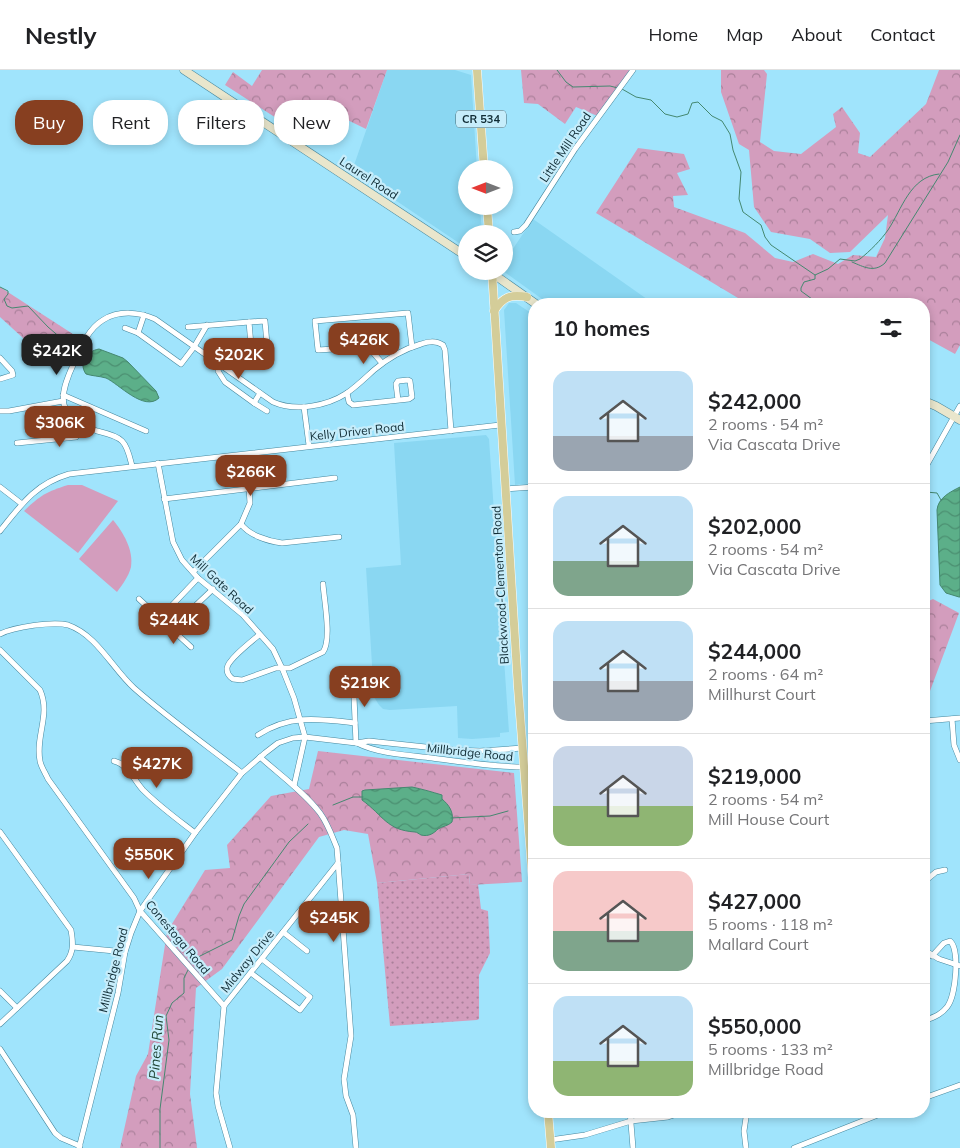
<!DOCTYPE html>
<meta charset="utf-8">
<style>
body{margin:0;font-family:Mulish,sans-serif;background:#f6f6f6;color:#202124;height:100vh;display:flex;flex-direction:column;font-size:19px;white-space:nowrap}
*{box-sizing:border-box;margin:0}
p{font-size:16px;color:#757577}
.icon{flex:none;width:28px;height:28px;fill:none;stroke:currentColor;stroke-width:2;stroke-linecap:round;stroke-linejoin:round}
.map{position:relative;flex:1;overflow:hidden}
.side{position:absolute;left:528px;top:228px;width:402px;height:820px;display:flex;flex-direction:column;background:#fff;border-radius:20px;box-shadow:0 2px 8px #0003}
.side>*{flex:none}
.hud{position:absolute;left:15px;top:30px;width:438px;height:45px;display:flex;gap:10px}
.needle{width:32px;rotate:270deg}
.controls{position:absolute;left:458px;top:90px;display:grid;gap:10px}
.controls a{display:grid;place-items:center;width:55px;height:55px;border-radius:50%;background:#fff;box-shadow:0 2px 8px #0003;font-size:25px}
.price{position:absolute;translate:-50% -42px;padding:0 11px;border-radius:10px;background:#873f20;color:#fff;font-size:16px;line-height:32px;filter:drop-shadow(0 1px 2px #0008)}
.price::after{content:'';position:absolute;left:50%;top:30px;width:15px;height:11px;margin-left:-8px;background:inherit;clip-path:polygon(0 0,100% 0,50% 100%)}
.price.selected{background:#222;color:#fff}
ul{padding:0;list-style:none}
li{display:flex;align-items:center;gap:15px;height:125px;padding:0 25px}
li+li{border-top:1px solid #e0e0e0}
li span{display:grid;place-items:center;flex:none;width:140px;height:100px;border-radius:15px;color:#555}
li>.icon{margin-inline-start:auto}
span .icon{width:60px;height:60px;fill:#fffc;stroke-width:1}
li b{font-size:21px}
h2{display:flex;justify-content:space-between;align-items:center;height:60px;padding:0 25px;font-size:21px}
.chip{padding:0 18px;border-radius:20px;background:#fff;box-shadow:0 2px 8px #0003;font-size:18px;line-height:45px}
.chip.selected{background:#873f20;color:#fff}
header{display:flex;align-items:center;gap:30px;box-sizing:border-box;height:70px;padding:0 25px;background:#fff;border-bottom:1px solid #e0e0e0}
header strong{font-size:24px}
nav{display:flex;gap:28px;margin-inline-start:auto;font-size:18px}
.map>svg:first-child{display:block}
.built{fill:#8ad7f2}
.grass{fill:url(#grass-dots)}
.forest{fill:url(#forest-crowns)}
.park{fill:#d39dbd}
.water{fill:url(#water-waves);stroke:#458870}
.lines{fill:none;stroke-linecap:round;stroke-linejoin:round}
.stream{stroke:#458870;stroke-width:1}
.street-casing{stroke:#45879e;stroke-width:6}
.secondary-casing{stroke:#45879e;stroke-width:9}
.primary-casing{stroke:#fff;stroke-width:9}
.street{stroke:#fff;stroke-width:5}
.secondary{stroke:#e9e6cc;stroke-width:8}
.primary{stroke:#d4cd99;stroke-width:8}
.labels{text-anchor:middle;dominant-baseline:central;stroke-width:4.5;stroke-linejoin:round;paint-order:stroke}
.shield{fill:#c6edfb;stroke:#476670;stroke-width:1}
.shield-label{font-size:11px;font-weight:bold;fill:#102c35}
.street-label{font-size:12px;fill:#102c35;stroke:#c6edfb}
.water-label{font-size:14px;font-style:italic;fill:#1e4332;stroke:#c6edfb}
</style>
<header>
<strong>Nestly</strong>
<nav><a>Home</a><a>Map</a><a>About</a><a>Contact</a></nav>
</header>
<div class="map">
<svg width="960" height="1078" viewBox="0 0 960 1078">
<defs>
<pattern id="grass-dots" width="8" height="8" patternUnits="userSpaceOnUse" patternTransform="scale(1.25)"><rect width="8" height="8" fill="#d39dbd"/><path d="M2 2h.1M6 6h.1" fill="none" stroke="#aa809a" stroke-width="1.8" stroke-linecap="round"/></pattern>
<pattern id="forest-crowns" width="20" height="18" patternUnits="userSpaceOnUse" patternTransform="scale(1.25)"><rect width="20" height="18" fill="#d39dbd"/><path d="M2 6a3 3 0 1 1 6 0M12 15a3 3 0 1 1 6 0" fill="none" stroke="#aa809a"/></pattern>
<pattern id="water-waves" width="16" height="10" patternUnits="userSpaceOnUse" patternTransform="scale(1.25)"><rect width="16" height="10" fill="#5caf89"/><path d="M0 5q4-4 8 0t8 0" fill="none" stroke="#4b8f71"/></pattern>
</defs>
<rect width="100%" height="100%" fill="#a0e4fc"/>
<g class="built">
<path d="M387 0H455L471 5 477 99H466V136H480L482 164H466V170L459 173 352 101Z"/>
<path d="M533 149 654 234H549L503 201 504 192Z"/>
<path d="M509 233H516L534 245V413L515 415 504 240Z"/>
<path d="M486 365 489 369 509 662 500 663V667L472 669 458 668 457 636 390 640 383 639 379 635 374 627 366 498 401 495 394 373Z"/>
</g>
<path class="grass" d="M469 804 470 815 478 814 481 839 488 841 490 883 479 905V949L477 950 390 956 377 813Z"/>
<g class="forest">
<path d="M262 0H387L366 59 327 40 309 69 225 15 233 2 252 16Z"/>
<path d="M521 0H633L600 47 576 37 565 54 538 34 524 33Z"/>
<path d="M721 0H764L767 4 760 72 774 81 801 84 836 57 833 44 842 37 860 63 858 83 870 87 926 34 939 0H960V275L955 284 924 267V234H748L596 143 638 78 684 84 690 99 677 103 688 125 673 126 674 137 745 163 775 188 793 192 813 184 838 194 853 185 876 187 885 168 888 145 850 182 830 183 810 169 771 162 754 137 749 80 739 74 721 22Z"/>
<path d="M0 217 76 266 68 287 47 290 0 247Z"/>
<path d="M933 529 959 543 930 621 924 624V533Z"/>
<path d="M318 681 514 703 522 812 470 815 469 804 377 813 368 764 344 760 319 767 222 899 196 918 190 1024 197 1078H120L136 1006 148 984 167 862 205 800 230 798 227 775 271 726 309 719Z"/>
</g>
<g class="park">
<path d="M68 415H82L118 431 78 483 24 441C39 426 48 421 68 415Z"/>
<path d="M113 450C123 462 134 480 131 497 129 506 122 515 117 522L79 489Z"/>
</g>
<g class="water">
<path d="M99 279 123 288 128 292 156 321 159 328C144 342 119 314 106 308 99 306 92 306 86 304 78 293 87 281 99 279Z"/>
<path d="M960 417V527H959L946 523 940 515 937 440C938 428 950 422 960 417Z"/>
<path d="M412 717C422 719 432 722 442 725V729C449 735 454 742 452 752 448 756 443 756 438 759 434 763 429 767 421 765 419 764 417 762 415 762 386 760 384 746 362 730V721L365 720Z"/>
</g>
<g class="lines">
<g class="stream">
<path d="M557 0 566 12 573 17 610 16 618 18"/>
<path d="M622 19 636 27 651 30 665 44 677 47 688 44 692 33 698 32 712 46 722 51 730 64 733 80 741 102 739 129 743 142 761 155 765 167 771 175 815 205"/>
<path d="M852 192C864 197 874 203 885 193L948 92 960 65"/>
<path d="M0 217 8 221V224L4 229 7 236 12 238 28 236 48 257 76 281"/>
<path d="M815 234 812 229 801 221V218L804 212 815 209V205L828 199 840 189 855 191 860 189C870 181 881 170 888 160 902 139 910 107 939 104"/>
<path d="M79 284 86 289"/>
<path d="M926 422 937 423 941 430"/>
<path d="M924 529 927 527"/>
<path d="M333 735 353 727H363"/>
<path d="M451 748 490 746 508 741"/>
<path d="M191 894 200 886 232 870 239 846 244 834 289 772 308 754"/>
<path d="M160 1078V1039L169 970 166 946 172 933 184 923V908L188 900"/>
</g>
<g class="street-casing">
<g id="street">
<path d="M514 162 520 161 526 155 575 79 633 0"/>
<path d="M265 251 268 286 252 287 249 252Z"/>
<path d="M188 257 249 252"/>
<path d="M125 258 138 263 181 294 194 277 207 255"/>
<path d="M138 263 144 245"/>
<path d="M0 288 12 301 13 305 0 309"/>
<path d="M382 293 370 279 367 277 318 280 315 251 408 243 412 277"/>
<path d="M220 295 218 301 225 312 254 333 260 323"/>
<path d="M347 323 349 332 353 335 409 329 412 327 410 311 408 310 398 311 396 314 398 330"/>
<path d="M63 325 146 361"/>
<path d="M254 333 267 341"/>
<path d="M304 337 309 375"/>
<path d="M0 341H9L63 331"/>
<path d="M17 373 76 367 80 354"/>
<path d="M158 393 173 472 182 490 198 508 243 545 273 579 282 598 294 628 305 667 294 716"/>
<path d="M132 396C130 388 128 377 122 371 116 365 105 363 97 361 57 346 57 329 74 293 81 277 88 259 103 250 119 240 139 242 155 249L273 332C296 342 327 336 347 323 357 316 365 308 374 300 388 288 404 279 421 274 429 271 436 270 443 275L445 280 451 361"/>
<path d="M924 400 960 336"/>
<path d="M0 417 22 434"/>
<path d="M506 419 534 417"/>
<path d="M164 429 335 408"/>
<path d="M241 454C249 465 267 471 282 473L339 467"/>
<path d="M0 461C21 435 35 414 69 404L500 355"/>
<path d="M193 502 241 454 250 433 249 418"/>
<path d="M139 529 191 577"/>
<path d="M160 548 198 508"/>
<path d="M172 558 213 519"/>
<path d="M0 564C14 557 53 551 68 555 97 565 112 598 134 618 168 648 206 675 242 703"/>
<path d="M259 565C252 571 226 591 227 599 227 603 230 607 233 609L242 610 276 598H290L323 582C332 570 324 529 323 514"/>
<path d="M0 580 40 620C51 645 35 666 40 691 41 697 46 704 48 709L134 828 140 841 224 936"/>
<path d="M353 603 356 673"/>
<path d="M952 649 954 675 960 690"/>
<path d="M924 651 960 648"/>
<path d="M258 665C290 644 320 649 355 653"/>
<path d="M357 673C379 684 407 685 432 688 463 692 493 697 524 697"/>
<path d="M260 687C280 705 304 722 320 743 328 754 332 766 337 778L351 966 344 1009 346 1026 353 1045 356 1078"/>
<path d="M114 691C129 695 133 709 143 720 159 736 177 749 195 763"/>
<path d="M0 762 71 860C73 872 74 881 67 891L0 954"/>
<path d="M924 812 936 802 945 800"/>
<path d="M283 862 307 881"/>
<path d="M73 877 125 882"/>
<path d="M924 880 939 889 960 896"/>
<path d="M251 903 300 940 310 927 262 889"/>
<path d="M0 921 17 938"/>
<path d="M924 951C933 947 941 945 947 937 956 926 960 879 950 871L944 873 932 886"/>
<path d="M0 979 55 1063 61 1068 80 1076"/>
<path d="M924 1028 960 1015"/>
<path d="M630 1041 633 1078"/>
<path d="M550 1070 585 1065 631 1051 668 1047 686 1041"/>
<path d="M79 1078 118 923 125 882 131 863 140 841 195 763 242 703 265 683 278 673 293 668 305 667 356 673 369 671 454 680 480 681 523 678"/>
<path d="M230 1078 218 1036 216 1023 224 936 338 793"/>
<path d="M746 1078 744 1061 747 1041"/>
<path d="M794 1078 888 1041"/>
</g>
</g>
<g class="secondary-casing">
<g id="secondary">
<path d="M184 0 466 186"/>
<path d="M489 201 536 234"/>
<path d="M924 331 936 336 960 350"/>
</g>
</g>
<g class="primary-casing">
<g id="primary">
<path d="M477 0 484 99"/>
<path d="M487 136 489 164"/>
<path d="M492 201 518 618 534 827"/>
<path d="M494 241C503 227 510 224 527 227"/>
<path d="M548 1041 551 1078"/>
</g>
</g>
<use href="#street" class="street"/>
<use href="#secondary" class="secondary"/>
<use href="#primary" class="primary"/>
</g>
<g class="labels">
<rect class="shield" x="456" y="40.5" width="50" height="17" rx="4"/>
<g class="shield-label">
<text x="481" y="49">CR 534</text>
</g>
<g class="street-label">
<text transform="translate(565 77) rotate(-56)">Little Mill Road</text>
<text transform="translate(369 108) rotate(33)">Laurel Road</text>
<text transform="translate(357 361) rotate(-6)">Kelly Driver Road</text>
<text transform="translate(222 514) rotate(43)">Mill Gate Road</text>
<text transform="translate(500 515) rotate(-93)">Blackwood-Clementon Road</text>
<text transform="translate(470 682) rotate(6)">Millbridge Road</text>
<text transform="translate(178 867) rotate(50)">Conestoga Road</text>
<text transform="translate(247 891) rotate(-51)">Midway Drive</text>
<text transform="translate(113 900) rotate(-76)">Millbridge Road</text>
</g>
<g class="water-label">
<text transform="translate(156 977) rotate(-86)">Pines Run</text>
</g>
</g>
</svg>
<div class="controls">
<a><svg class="needle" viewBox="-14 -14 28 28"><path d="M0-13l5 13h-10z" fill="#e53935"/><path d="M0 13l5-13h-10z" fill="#757577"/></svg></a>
<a><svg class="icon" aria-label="layers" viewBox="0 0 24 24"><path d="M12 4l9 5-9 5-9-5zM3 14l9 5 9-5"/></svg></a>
</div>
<b class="price" style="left:364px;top:295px">$426K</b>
<b class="price selected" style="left:57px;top:306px">$242K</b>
<b class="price" style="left:239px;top:310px">$202K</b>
<b class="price" style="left:60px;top:378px">$306K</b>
<b class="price" style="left:251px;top:427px">$266K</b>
<b class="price" style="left:174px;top:575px">$244K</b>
<b class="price" style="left:365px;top:638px">$219K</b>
<b class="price" style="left:157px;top:719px">$427K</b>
<b class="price" style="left:149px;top:810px">$550K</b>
<b class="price" style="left:334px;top:873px">$245K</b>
<div class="hud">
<a class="chip selected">Buy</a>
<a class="chip">Rent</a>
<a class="chip">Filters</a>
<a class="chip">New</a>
</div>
<section class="side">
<h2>10 homes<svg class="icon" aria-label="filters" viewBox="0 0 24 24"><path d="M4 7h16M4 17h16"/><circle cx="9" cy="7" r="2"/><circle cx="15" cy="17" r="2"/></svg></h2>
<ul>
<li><span style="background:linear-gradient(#bfe0f5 65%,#9aa5b1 0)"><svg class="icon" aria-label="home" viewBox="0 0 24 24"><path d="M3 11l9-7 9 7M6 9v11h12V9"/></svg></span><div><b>$242,000</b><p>2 rooms · 54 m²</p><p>Via Cascata Drive</p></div></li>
<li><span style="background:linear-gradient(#bfe0f5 65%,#7fa58c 0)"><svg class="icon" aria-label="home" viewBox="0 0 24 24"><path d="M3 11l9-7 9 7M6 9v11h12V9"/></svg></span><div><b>$202,000</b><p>2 rooms · 54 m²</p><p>Via Cascata Drive</p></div></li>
<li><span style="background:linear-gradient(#bfe0f5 60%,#9aa5b1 0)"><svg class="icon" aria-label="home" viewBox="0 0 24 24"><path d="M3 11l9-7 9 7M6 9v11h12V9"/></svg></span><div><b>$244,000</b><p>2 rooms · 64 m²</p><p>Millhurst Court</p></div></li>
<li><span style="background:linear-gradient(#c9d6e8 60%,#8fb573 0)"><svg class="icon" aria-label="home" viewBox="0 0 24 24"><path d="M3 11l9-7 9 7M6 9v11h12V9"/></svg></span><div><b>$219,000</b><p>2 rooms · 54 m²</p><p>Mill House Court</p></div></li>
<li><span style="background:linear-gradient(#f6c9c9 60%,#7fa58c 0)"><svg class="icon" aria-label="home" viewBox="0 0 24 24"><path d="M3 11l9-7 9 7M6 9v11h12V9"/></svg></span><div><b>$427,000</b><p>5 rooms · 118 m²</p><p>Mallard Court</p></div></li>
<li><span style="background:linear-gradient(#bfe0f5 65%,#8fb573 0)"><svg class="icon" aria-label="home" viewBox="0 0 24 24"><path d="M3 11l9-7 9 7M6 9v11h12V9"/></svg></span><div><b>$550,000</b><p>5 rooms · 133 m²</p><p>Millbridge Road</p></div></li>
</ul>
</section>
</div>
